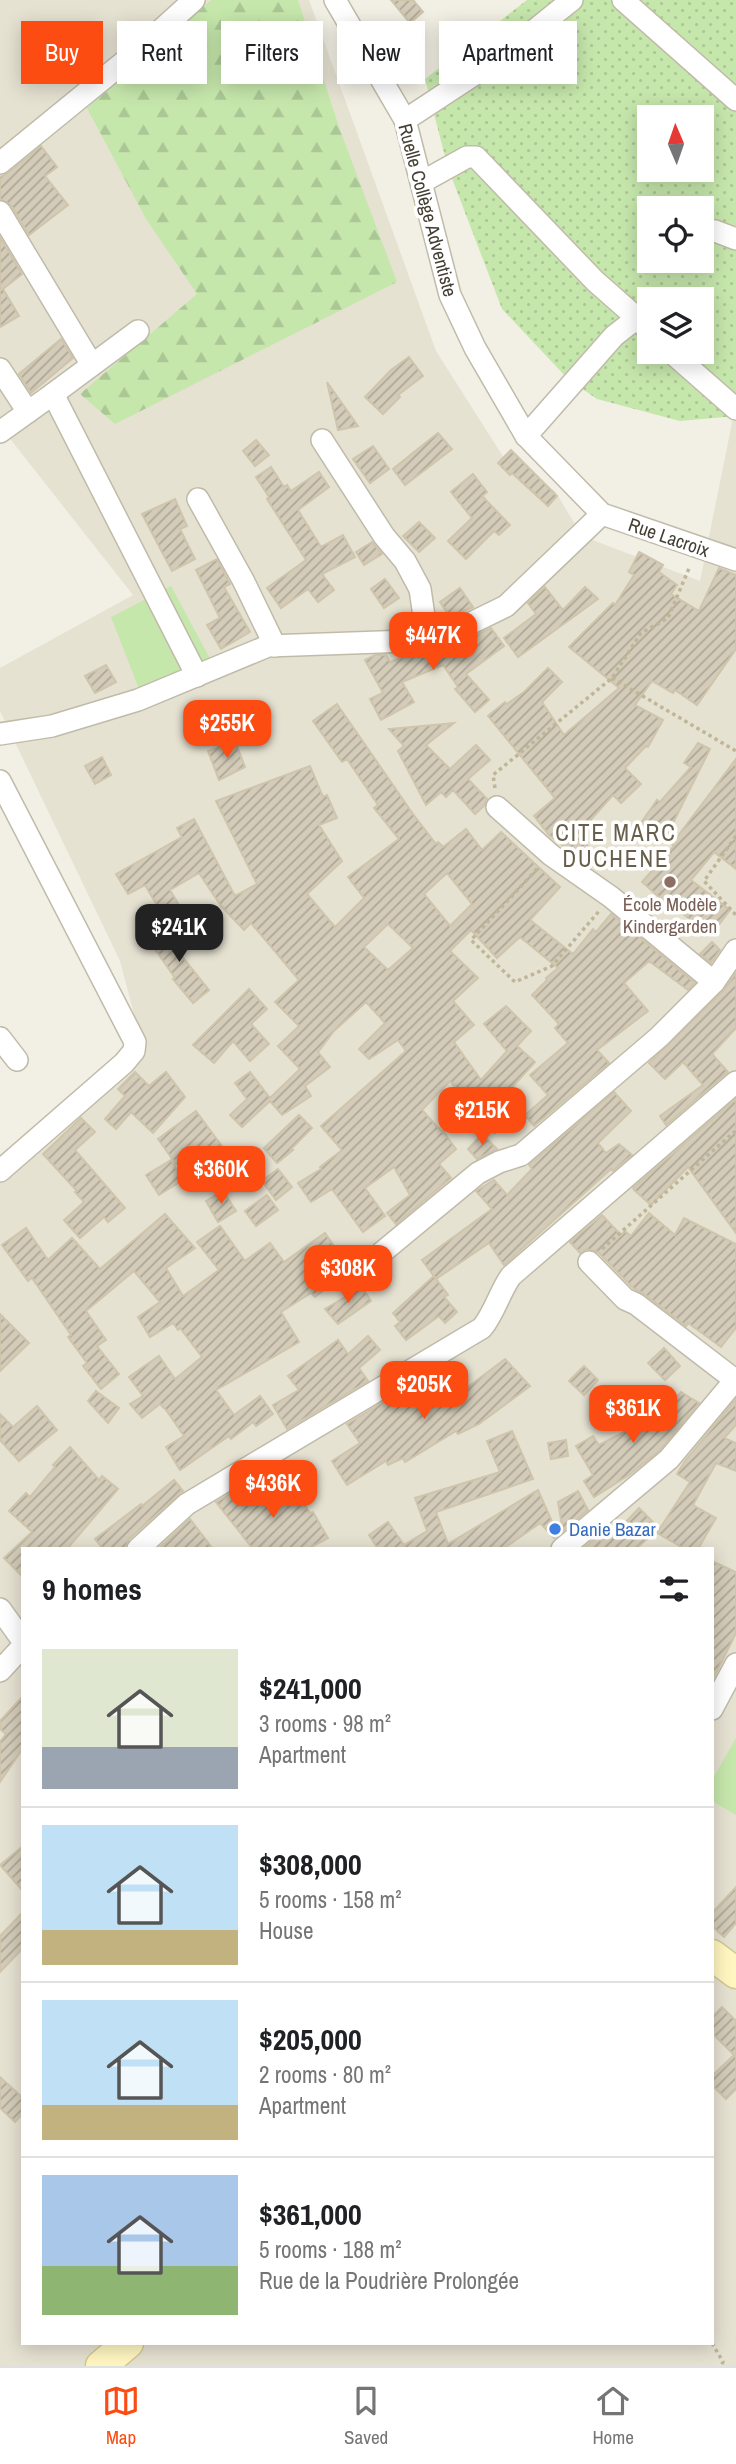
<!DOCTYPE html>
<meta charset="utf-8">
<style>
body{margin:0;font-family:"Archivo Narrow",sans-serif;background:#f2f2f2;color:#202124;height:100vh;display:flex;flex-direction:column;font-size:26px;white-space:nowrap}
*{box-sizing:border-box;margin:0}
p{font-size:23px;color:#757577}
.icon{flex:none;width:38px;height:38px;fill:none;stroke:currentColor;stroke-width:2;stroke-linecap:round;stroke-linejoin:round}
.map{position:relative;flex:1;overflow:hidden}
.side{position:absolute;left:21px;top:1547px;width:693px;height:798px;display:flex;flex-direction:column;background:#fff;border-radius:0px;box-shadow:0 4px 18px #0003}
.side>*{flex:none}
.top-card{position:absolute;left:21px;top:21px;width:695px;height:63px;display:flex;gap:14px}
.needle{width:46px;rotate:358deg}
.buttons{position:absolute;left:637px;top:105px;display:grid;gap:14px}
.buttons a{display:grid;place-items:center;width:77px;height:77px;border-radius:0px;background:#fff;box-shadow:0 4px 18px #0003;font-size:35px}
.price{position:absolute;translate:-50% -60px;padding:0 16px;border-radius:14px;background:#fc4c11;color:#fff;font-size:23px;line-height:46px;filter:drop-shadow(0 2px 4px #0008)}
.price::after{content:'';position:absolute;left:50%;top:42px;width:21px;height:16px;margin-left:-10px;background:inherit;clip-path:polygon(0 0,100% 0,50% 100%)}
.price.selected{background:#222;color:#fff}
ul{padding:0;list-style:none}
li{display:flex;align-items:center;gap:21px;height:175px;padding:0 21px}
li+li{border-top:2px solid #e0e0e0}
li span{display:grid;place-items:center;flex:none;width:196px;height:140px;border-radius:0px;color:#555}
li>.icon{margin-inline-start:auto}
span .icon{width:84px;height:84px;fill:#fffc;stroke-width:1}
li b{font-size:30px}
h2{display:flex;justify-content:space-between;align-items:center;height:84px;padding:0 21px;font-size:30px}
.pill{padding:0 24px;border-radius:0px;background:#fff;box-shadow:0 4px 18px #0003;font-size:24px;line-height:63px}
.pill.selected{background:#fc4c11;color:#fff}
.tab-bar{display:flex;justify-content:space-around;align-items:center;height:98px;border-top:2px solid #e0e0e0;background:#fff;font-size:19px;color:#757577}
.tab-bar a{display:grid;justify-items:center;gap:4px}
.tab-bar .selected{color:#fc4c11}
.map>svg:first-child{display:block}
.residential{fill:#e6e2d2;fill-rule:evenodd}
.grass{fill:url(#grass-dots);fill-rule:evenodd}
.forest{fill:url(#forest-firs)}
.park{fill:#c6e7ac}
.building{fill:url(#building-hatch);stroke:#cfc5ac;stroke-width:2;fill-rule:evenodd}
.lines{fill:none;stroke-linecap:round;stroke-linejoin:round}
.street-casing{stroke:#c0bba9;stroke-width:24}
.secondary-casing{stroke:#d3c893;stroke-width:33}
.path{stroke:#bfb597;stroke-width:3.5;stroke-dasharray:3.5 3.5;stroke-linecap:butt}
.street{stroke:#fff;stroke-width:21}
.secondary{stroke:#fff6c1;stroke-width:30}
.education-dot{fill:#8d6e63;stroke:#fff;stroke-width:2.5}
.shop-dot{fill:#3f7fe0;stroke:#fff;stroke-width:2.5}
.labels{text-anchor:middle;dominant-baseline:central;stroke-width:7;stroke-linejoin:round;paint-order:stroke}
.street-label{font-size:19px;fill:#443f34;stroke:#fff}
.education-label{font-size:19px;fill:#785e54;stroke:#fff}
.shop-label{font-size:19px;fill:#366cbe;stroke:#fff;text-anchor:start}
.quarter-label{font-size:23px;letter-spacing:2px;fill:#675f4b;stroke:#fff}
</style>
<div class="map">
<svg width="736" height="2366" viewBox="0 0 736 2366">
<defs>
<pattern id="grass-dots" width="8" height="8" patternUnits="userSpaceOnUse" patternTransform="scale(1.75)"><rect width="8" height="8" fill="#c6e7ac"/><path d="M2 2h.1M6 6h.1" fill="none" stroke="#abc795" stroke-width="1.8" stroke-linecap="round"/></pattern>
<pattern id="forest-firs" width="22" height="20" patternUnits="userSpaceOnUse" patternTransform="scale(1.75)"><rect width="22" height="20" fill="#c6e7ac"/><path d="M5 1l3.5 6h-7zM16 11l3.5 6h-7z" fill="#abc795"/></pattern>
<pattern id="building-hatch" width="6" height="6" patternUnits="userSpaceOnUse" patternTransform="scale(1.75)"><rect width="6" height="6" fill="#d4ccb9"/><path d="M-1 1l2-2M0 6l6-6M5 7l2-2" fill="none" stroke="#aea797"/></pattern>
</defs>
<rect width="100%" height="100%" fill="#f2efe4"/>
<path class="residential" d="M0 0H309L436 351 504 458 555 491 582 536 700 581 736 403V2366H0V1176L144 1052 120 961 0 711V668L133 595 0 426ZM23 1549H712V2343H23Z"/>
<path class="grass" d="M527 0H736V416L680 421 597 399 568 379 502 309 448 168 425 79ZM649 117H702V170H649ZM649 208H702V261H649ZM649 299H702V352H649Z"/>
<path class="forest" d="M211 0H298L340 130 397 282 115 424 80 394 197 294 146 219 87 108Z"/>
<g class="park">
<path d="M171 586 214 666 141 694 111 617Z"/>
<path d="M736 1738V1815L712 1801V1780Z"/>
</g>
<g class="building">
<path d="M391 0H413L423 12 410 23Z"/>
<path d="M41 146 57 167 45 176 68 205 29 235 11 205 0 199V177L8 173Z"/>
<path d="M0 237 22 274 3 289 19 316 0 327Z"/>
<path d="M61 339 73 358 31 393 19 374Z"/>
<path d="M409 357 423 376 398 395 400 397 383 414 365 397 391 370Z"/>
<path d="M327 382 358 426 338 430Z"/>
<path d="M438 433 452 449 405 485 393 469Z"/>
<path d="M256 440 269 455 255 466 243 451Z"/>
<path d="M373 446 389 469 370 483 353 459Z"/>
<path d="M511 450 557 496 548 506 512 473 510 475 498 463Z"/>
<path d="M271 467 284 487 287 485 291 491 319 472 329 487 298 510 321 547 343 535 355 557 322 574 334 590 318 602 308 589 281 608 267 588 306 560 267 499 269 497 256 477Z"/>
<path d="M473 474 487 492 482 496 510 525 499 535 494 531 466 559 448 541 472 518 451 492Z"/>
<path d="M175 499 187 526 180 529 195 559 172 571 142 514Z"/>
<path d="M419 522 435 538 419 552 403 536Z"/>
<path d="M372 542 382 554 364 565 356 552Z"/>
<path d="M639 552 663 565 659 572 677 585 671 594 699 611 719 568 736 575V649L697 705 675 690 673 693 652 681 635 705 663 720 648 747 646 746 625 768 641 784 621 803 613 795 576 836 594 851 584 862 549 835 534 816 555 798 488 716 505 702 507 704 524 692 548 668 562 682 542 702 564 735 619 688 569 647 613 603 615 605 634 575 629 572Z"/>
<path d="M217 559 230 584 224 587 250 632 221 649 207 625 220 618 196 570Z"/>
<path d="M385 579 399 598 384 608 371 589Z"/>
<path d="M545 587 563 610 585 587 598 599 518 657 504 638 536 614 528 603Z"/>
<path d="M460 588 473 607 450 617 440 602Z"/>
<path d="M491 628 504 646 466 674 489 700 475 712 455 689 458 687 443 665 402 682 414 702 381 720 370 699 383 693 365 660 375 655H386L390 662 417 652 418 657 428 650 466 640Z"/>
<path d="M106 665 116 682 95 693 85 676Z"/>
<path d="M337 704 413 814 436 844 438 842 443 847 466 829 482 850 501 832 560 887 530 920 573 954 593 929 596 932 611 914 695 983 688 990 649 961 624 983 648 1011 597 1050 609 1063 534 1126 525 1115 548 1095 530 1075 568 1043 555 1028 559 1024 532 995 547 980 546 978 558 968 520 937 497 958 471 930 450 951 478 978 453 1001 474 1025 454 1042 481 1080 507 1051 484 1024 506 1006 531 1031 517 1046 535 1062 505 1095 518 1108 495 1133 450 1081 422 1110 442 1132 443 1131 456 1149 439 1164 451 1178 396 1224 387 1213 410 1195 394 1167 365 1188 385 1216 363 1232 332 1189 311 1202 298 1183 321 1169 320 1167 342 1150 321 1126 406 1051 398 1040 369 1059 359 1049 385 1023 366 1002 334 1031 318 1052 330 1067 305 1086 311 1096 282 1115 270 1101 242 1127 230 1115 247 1099 235 1083 250 1072 270 1098 300 1069 278 1046 299 1026 275 1002 299 980 251 923 244 930 221 906 199 873 170 890 185 915 168 924 145 885 128 894 116 874 182 837 177 828 194 819 235 896 257 884 216 801 310 766 323 797 327 795 337 818 319 825 342 861 307 894 335 927 364 898 348 877 399 839 374 808 378 805 347 759 342 762 313 721ZM447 873 472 904 450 926 424 894ZM388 924 413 948 388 970 364 947Z"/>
<path d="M454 723 426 745 450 769 476 745 490 760 468 779 487 799 484 806 475 814 453 790 446 797 441 792 426 805 398 751 404 746 389 729Z"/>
<path d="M235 741 245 767 219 780 208 751Z"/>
<path d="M698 743 710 749 665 839 641 823 657 800 660 802 691 767 684 763Z"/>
<path d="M102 757 111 775 95 784 85 766Z"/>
<path d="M736 759V869L714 852 691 880 730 910 711 935 679 911 677 913 642 882 674 846 672 844Z"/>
<path d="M172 927 187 949 180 954 209 990 193 1003 173 979 175 978 150 942Z"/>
<path d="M712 942 720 950 711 963 700 954Z"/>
<path d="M736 973V1028L712 1054 728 1072 666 1125 660 1116 703 1085 683 1062 665 1079 649 1063 723 991Z"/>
<path d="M249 989 267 1009 251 1024 269 1044 250 1061 233 1041 214 1063 193 1045Z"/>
<path d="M135 1072 149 1086 166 1072 185 1097 153 1133 131 1112 116 1129 105 1119 125 1096 118 1089Z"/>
<path d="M614 1092 631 1111 598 1143 606 1153 619 1144 632 1155 613 1171 611 1169 504 1265 489 1243 436 1279 422 1260 492 1209 476 1191 494 1180 507 1195 532 1169 529 1165Z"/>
<path d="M736 1099V1233L688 1167 651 1205 634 1190 633 1188Z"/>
<path d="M196 1111 230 1157 212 1171 196 1149 176 1164 158 1139Z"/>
<path d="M299 1115 312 1128 291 1149 293 1150 277 1163 264 1148Z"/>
<path d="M81 1118 95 1132 75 1150 125 1208 108 1222 104 1217 80 1238 64 1220 84 1202 75 1192 77 1191 43 1154Z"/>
<path d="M482 1134 497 1149 477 1159 468 1149Z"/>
<path d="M171 1160 183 1180 159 1195 146 1175Z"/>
<path d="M278 1169 292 1187 276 1200 262 1181Z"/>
<path d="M223 1191 236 1211 218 1222 206 1201Z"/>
<path d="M267 1195 278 1210 256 1226 245 1211Z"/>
<path d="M649 1213 675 1235 684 1218 736 1244V1328L721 1347 688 1323 686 1326 644 1294 633 1288 598 1252 586 1249 580 1253 570 1242 602 1215 621 1235 625 1231 631 1236Z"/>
<path d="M165 1214 195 1248 166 1268 183 1296 219 1270 197 1242 220 1226 245 1261 270 1243 284 1262 325 1233 347 1265 344 1274 315 1297 311 1293 281 1312 299 1342 216 1390 234 1415 260 1396 273 1414 256 1426 253 1422 231 1439 229 1436 180 1470 166 1447 184 1436 166 1410 160 1404 142 1418 130 1404 143 1396 129 1377 159 1356 175 1379 202 1357 180 1328 178 1330 173 1323 150 1337 138 1317 160 1302 134 1271 86 1311 106 1340 97 1346 119 1374 101 1389 83 1366 87 1363 68 1337 71 1335 32 1278 28 1281 2 1245 26 1228 48 1260 72 1238 100 1269Z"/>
<path d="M434 1276 448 1295 444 1297 457 1312 445 1323 439 1316 406 1340 395 1326 400 1322 393 1313Z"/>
<path d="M362 1287 371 1301 338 1324 325 1309Z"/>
<path d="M0 1314 29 1343 0 1371Z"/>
<path d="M368 1336 380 1350 359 1368 368 1381 287 1429 273 1405 299 1390 288 1376 338 1340 348 1354Z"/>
<path d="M664 1348 680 1366 665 1380 648 1363Z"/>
<path d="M505 1359 530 1386 479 1424 458 1434 456 1431 405 1462 403 1458 388 1465 386 1461 347 1485 332 1461 360 1443 347 1424 412 1385 432 1408 465 1389Z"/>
<path d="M584 1366 598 1380 584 1395 569 1381Z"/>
<path d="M96 1391 119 1408 108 1423 88 1401Z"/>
<path d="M681 1392 699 1403 660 1450 629 1475 594 1497 584 1481 593 1475 576 1446 593 1436 599 1445 636 1426 631 1420 649 1405 661 1418Z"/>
<path d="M736 1399V1425L724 1438 736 1443V1471L716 1463 693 1505 716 1518 698 1549H685L657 1533 690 1482 677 1474 685 1461Z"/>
<path d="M37 1406 57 1430 19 1461 0 1440V1414L13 1427Z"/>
<path d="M512 1431 533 1479 436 1512 448 1544 538 1490 558 1535 554 1538 540 1523 503 1549H378L369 1535 388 1522 404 1545 427 1531 415 1498 500 1472 487 1441Z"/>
<path d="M566 1440 568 1456 551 1459 548 1443Z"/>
<path d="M70 1447 99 1480 102 1476 118 1489 67 1549H23V1577L4 1558 32 1532 9 1511 26 1493 30 1497 55 1467 53 1465Z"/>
<path d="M174 1480 183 1491 129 1539 125 1549H103L95 1539 141 1504 142 1506Z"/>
<path d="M252 1481 267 1504 293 1487 310 1513 313 1512 328 1538 308 1549H253L216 1502Z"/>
<path d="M578 1491 588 1510 563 1531 558 1502Z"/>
<path d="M639 1508 659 1528 636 1549H583L598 1536 601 1541 621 1521 624 1524Z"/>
<path d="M190 1519 213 1549H158Z"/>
<path d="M712 1561 736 1572V1633L712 1681Z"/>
<path d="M23 1696V1748L0 1782V1742L6 1734 0 1729V1721Z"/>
<path d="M23 1846V1891L0 1865Z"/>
<path d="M736 1887V1923L724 1937 712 1926V1913Z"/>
<path d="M23 1912V1948L0 1972V1936Z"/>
<path d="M722 2007 736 2021V2089L726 2099 712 2085V2076L734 2055 712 2033V2017Z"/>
<path d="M0 2077 23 2098V2113L15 2122 0 2108Z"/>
</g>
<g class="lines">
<g class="street-casing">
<g id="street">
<path d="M335 0 405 120 450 295 475 348 526 436 602 514 736 560"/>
<path d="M623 0 736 100"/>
<path d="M405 120 501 57 572 0"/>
<path d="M0 163 141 48 194 0"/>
<path d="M422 182 467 157H476L595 281 637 318"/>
<path d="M0 212 92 365"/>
<path d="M702 230 715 231 736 239"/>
<path d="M138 331 53 394 197 676"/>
<path d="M671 352 736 409"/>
<path d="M0 369 28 412"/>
<path d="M0 432 53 394"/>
<path d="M526 436 614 336 637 318 649 331"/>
<path d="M322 440 384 536 405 561 420 589 427 637"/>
<path d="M198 499 243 580 275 646"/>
<path d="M0 734 52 726 138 700 268 646 408 641 463 627 506 606 602 514"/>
<path d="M0 781 135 1042 134 1051 124 1063 0 1171"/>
<path d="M497 807 551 855 611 897 714 982"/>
<path d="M0 1038 17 1060"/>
<path d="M589 1262 625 1299 636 1304 735 1380"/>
<path d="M357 1273 478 1173 499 1162 521 1155 659 1037 714 982 736 950"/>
<path d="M138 1549 187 1504 482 1328C495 1312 499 1293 511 1276L736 1082"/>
<path d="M562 1549 669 1459 736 1379"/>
<path d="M0 1609 23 1641"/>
<path d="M0 1671 23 1646"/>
<path d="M712 1709 736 1664"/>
</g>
</g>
<g class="secondary-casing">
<g id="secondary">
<path d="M712 1955 736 1973"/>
<path d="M101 2366 128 2343"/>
</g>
</g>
<g class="path">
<path d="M612 678 736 751"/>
<path d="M495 788 493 775 612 678 641 633 668 618 690 566"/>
<path d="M736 836 704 881 736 915"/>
<path d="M537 869 471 940 515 982 552 966 600 910"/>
<path d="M602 1249 734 1132 736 1134"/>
<path d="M712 2343 723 2362 721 2366"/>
</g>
<use href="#street" class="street"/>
<use href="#secondary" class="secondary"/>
</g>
<circle class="education-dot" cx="670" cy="882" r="7"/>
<circle class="shop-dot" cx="555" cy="1529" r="7"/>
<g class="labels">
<g class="street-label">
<text transform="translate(428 210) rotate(75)">Ruelle Collège Adventiste</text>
<text transform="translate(669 537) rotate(19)">Rue Lacroix</text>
</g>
<g class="education-label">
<text x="670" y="904">École Modèle<tspan x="670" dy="22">Kindergarden</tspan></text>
</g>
<g class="shop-label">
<text x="569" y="1529">Danie Bazar</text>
</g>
<g class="quarter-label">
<text x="616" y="832">CITE MARC<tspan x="616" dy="26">DUCHENE</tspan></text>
</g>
</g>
</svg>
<div class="buttons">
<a><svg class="needle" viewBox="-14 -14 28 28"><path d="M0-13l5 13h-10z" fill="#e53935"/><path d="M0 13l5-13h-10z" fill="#757577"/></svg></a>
<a><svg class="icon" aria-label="locate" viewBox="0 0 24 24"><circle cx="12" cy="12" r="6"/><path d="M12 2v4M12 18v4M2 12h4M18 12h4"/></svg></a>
<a><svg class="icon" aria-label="layers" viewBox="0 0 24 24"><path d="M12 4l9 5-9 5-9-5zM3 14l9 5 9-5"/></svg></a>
</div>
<b class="price" style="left:433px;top:672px">$447K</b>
<b class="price" style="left:227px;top:760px">$255K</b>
<b class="price selected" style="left:179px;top:964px">$241K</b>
<b class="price" style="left:482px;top:1147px">$215K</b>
<b class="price" style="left:221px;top:1206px">$360K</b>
<b class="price" style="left:348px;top:1305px">$308K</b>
<b class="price" style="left:424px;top:1421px">$205K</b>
<b class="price" style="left:633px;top:1445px">$361K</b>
<b class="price" style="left:273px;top:1520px">$436K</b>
<div class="top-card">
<a class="pill selected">Buy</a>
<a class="pill">Rent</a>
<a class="pill">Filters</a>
<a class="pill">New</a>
<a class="pill">Apartment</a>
</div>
<section class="side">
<h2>9 homes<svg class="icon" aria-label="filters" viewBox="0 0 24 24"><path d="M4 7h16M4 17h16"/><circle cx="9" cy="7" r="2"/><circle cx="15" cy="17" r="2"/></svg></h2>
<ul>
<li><span style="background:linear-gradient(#dfe7d0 70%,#9aa5b1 0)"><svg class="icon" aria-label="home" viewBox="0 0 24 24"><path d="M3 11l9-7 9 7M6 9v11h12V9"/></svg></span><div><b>$241,000</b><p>3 rooms · 98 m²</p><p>Apartment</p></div></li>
<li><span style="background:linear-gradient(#bfe0f5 75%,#c2b280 0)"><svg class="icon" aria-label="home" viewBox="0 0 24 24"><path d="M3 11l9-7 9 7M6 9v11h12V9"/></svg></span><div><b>$308,000</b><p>5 rooms · 158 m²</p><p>House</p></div></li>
<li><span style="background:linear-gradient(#bfe0f5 75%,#c2b280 0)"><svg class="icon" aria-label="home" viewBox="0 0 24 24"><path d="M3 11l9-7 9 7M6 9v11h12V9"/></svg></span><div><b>$205,000</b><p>2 rooms · 80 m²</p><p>Apartment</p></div></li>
<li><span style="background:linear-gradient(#a9c7e8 65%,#8fb573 0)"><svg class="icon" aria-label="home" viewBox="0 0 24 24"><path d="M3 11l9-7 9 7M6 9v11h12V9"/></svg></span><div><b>$361,000</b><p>5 rooms · 188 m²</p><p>Rue de la Poudrière Prolongée</p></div></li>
</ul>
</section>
</div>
<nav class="tab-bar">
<a class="selected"><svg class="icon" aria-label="map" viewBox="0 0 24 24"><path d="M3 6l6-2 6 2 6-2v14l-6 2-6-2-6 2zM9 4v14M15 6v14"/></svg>Map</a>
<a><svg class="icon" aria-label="saved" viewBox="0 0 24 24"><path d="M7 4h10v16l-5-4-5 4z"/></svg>Saved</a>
<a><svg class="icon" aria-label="home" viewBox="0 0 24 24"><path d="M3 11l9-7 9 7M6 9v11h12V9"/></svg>Home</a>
</nav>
